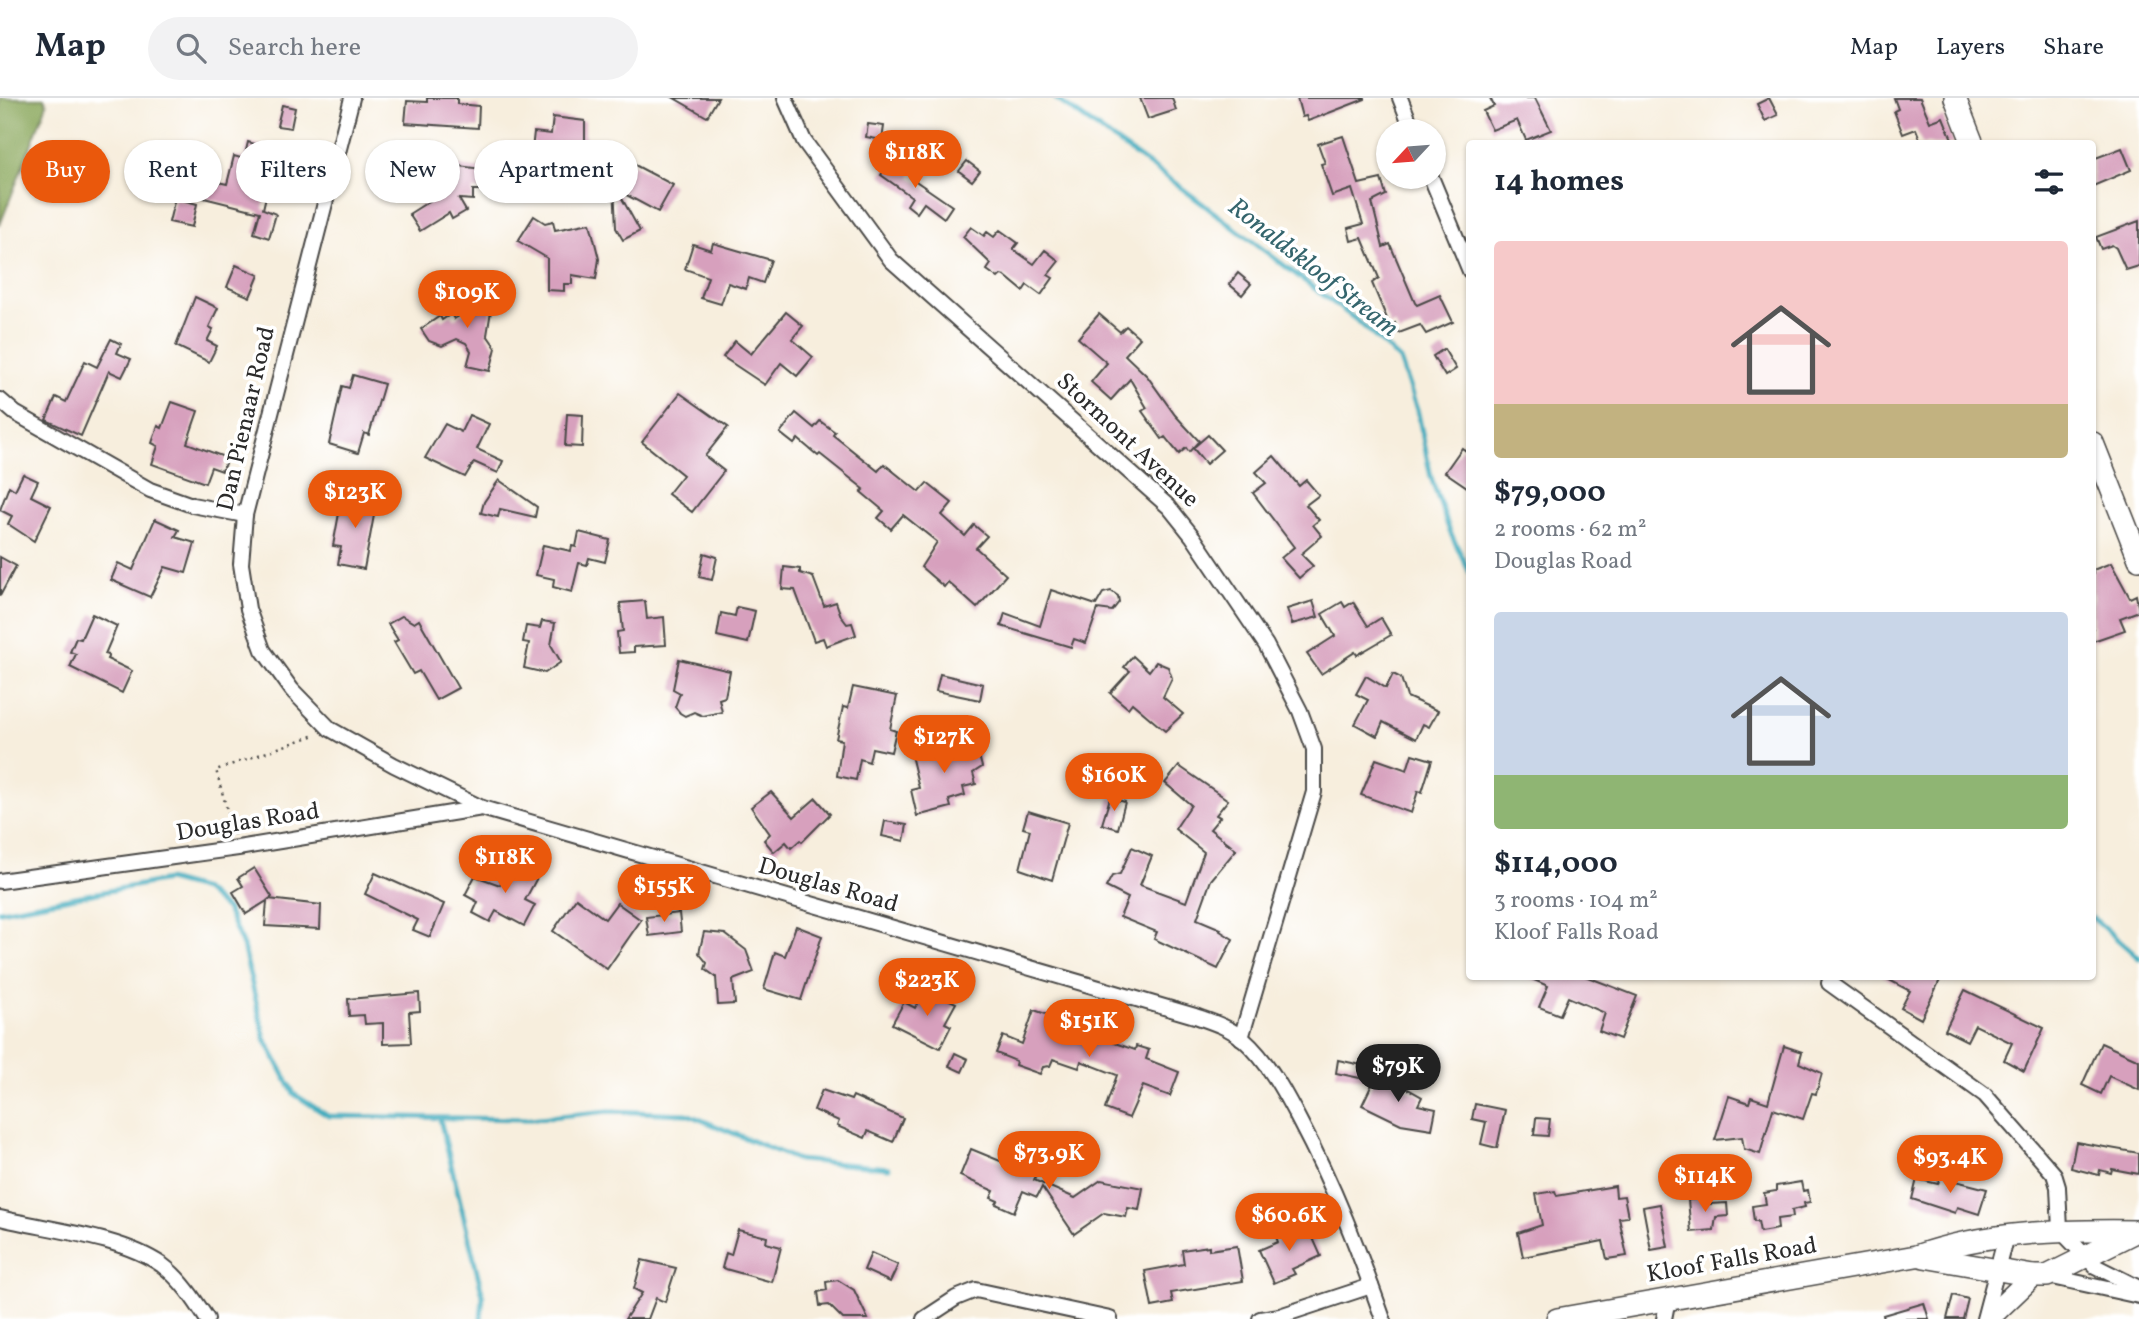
<!DOCTYPE html>
<meta charset="utf-8">
<style>
body{margin:0;font-family:Vollkorn,serif;background:#f2f2f3;color:#1f2937;height:100vh;display:flex;flex-direction:column;font-size:26px;white-space:nowrap}
*{box-sizing:border-box;margin:0}
p{font-size:23px;color:#747a83}
.icon{flex:none;width:38px;height:38px;fill:none;stroke:currentColor;stroke-width:2;stroke-linecap:round;stroke-linejoin:round}
.map{position:relative;flex:1;overflow:hidden}
.panel{position:absolute;left:1466px;top:42px;width:630px;height:840px;display:flex;flex-direction:column;background:#fff;border-radius:7px;box-shadow:0 2px 5px #0004}
.panel>*{flex:none}
.banner{position:absolute;left:21px;top:42px;width:665px;height:63px;display:flex;gap:14px}
.needle{width:46px;rotate:244deg}
.tools{position:absolute;left:1376px;top:21px;display:grid;gap:14px}
.tools a{display:grid;place-items:center;width:70px;height:70px;border-radius:50%;background:#fff;box-shadow:0 2px 5px #0004;font-size:35px}
.price{position:absolute;translate:-50% -60px;padding:0 16px;border-radius:24px;background:#ea580c;color:#fff;font-size:23px;line-height:46px;filter:drop-shadow(0 2px 4px #0008)}
.price::after{content:'';position:absolute;left:50%;top:42px;width:21px;height:16px;margin-left:-10px;background:inherit;clip-path:polygon(0 0,100% 0,50% 100%)}
.price.selected{background:#222;color:#fff}
ul{padding:0;list-style:none}
li{display:grid;align-content:center;gap:14px;height:371px;padding:0 28px}
li span{display:grid;place-items:center;height:217px;border-radius:7px;color:#555}
li>.icon{margin-inline-start:auto}
span .icon{width:126px;height:126px;fill:#fffc;stroke-width:1}
li b{font-size:30px}
h2{display:flex;justify-content:space-between;align-items:center;height:84px;padding:0 28px;font-size:30px}
.tag{padding:0 24px;border-radius:32px;background:#fff;box-shadow:0 2px 5px #0004;font-size:24px;line-height:63px}
.tag.selected{background:#ea580c;color:#fff}
header{display:flex;align-items:center;gap:42px;box-sizing:border-box;height:98px;padding:0 35px;background:#fff;border-bottom:2px solid #e0e1e3}
header strong{font-size:33px}
nav{display:flex;gap:38px;margin-inline-start:auto;font-size:24px}
.search{width:490px;height:63px;background:#f2f2f3;display:flex;align-items:center;gap:18px;box-sizing:border-box;padding:0 24px;border-radius:38px;color:#747a83;font-size:26px}
.map>svg:first-child{display:block}
.forest{fill:#86a457;stroke:#586841;stroke-width:2}
.lines{fill:none;stroke-linecap:round;stroke-linejoin:round}
.stream{stroke:#3facbe;stroke-width:5}
.building{fill:#d7a0bd}
.minor-casing{stroke:#4a4846;stroke-width:18}
.secondary-casing{stroke:#4a4846;stroke-width:24}
.path{stroke:#4a4846;stroke-width:2.5;stroke-dasharray:2 5;stroke-linecap:butt}
.minor{stroke:#fff;stroke-width:14}
.secondary{stroke:#fff;stroke-width:21}
.labels{text-anchor:middle;dominant-baseline:central;stroke-width:7;stroke-linejoin:round;paint-order:stroke}
.street-label{font-size:24px;fill:#2b2b2b;stroke:#fff}
.water-label{font-size:26px;font-style:italic;fill:#34656d;stroke:#fff}
</style>
<header>
<strong>Map</strong>
<div class="search"><svg class="icon" aria-label="search" viewBox="0 0 24 24"><circle cx="10" cy="10" r="6"/><path d="M15 15l6 6"/></svg>Search here</div>
<nav><a>Map</a><a>Layers</a><a>Share</a></nav>
</header>
<div class="map">
<svg width="2139" height="1221" viewBox="0 0 2139 1221">
<rect width="100%" height="100%" fill="#fff"/>
<filter id="ink" filterUnits="userSpaceOnUse"><feTurbulence type="fractalNoise" baseFrequency=".0143" numOctaves="2"/><feDisplacementMap in="SourceGraphic" scale="14" xChannelSelector="R" yChannelSelector="G"/><feConvolveMatrix kernelMatrix="1 2 1 2 8 2 1 2 1" color-interpolation-filters="sRGB"/></filter>
<filter id="wash" filterUnits="userSpaceOnUse"><feTurbulence type="fractalNoise" baseFrequency=".00686" numOctaves="4" result="noise"/><feDisplacementMap in="SourceGraphic" scale="28" xChannelSelector="R" yChannelSelector="G"/><feGaussianBlur stdDeviation="1.57" result="paint"/><feColorMatrix in="noise" values="0 0 0 0 0 0 0 0 0 0 0 0 0 0 0 0 0 1.4 0 .05"/><feComposite in="paint" operator="in"/></filter>
<g filter="url(#wash)">
<rect width="100%" height="100%" fill="#f7eedd"/>
<path class="forest" d="M0 0H44L47 6 0 127Z"/>
<g class="lines">
<g class="stream">
<path d="M1055 0 1179 88 1359 224 1400 262 1418 315 1431 379 1450 434 1470 475"/>
<path d="M0 813 167 782 204 792 227 812 243 848 265 941 294 996 328 1018 529 1021 609 1013 687 1016 798 1062 889 1070"/>
<path d="M2093 820 2139 860"/>
<path d="M440 1021 483 1198 481 1221"/>
</g>
</g>
<g id="blocks">
<g class="building">
<path d="M427 0H457V6L479 8 478 30 405 25 407 3 427 4Z"/>
<path d="M674 0H718L707 19Z"/>
<path d="M1140 0H1172L1176 12 1148 21Z"/>
<path d="M1297 0H1365V1L1308 23 1306 18 1302 19Z"/>
<path d="M1490 0H1535L1551 32 1526 42 1517 22 1492 32 1483 13 1494 8Z"/>
<path d="M1769 0 1778 17 1765 23 1757 6Z"/>
<path d="M1894 0H1920L1930 24 1943 19 1954 46H1922L1916 31 1903 36 1894 13 1898 11Z"/>
<path d="M282 7 295 10 291 30 277 28Z"/>
<path d="M553 19 585 23V45L605 48 602 70 582 69 576 58 578 67 531 61 534 34 551 36Z"/>
<path d="M868 26 884 28 882 42 866 39Z"/>
<path d="M1343 38 1359 86 1381 81 1386 97 1372 104 1383 149 1390 146 1415 205 1417 207 1440 197 1453 224 1426 236 1420 227 1399 235 1395 225 1390 228 1372 185 1379 180 1362 140 1351 143 1348 130 1363 126 1352 91 1332 98 1321 66 1325 65 1318 46Z"/>
<path d="M248 44 268 50 262 74 271 77 263 111 276 116 269 140 254 135 260 114 204 100 209 82 227 86 234 58 244 61Z"/>
<path d="M2122 50 2131 72 2093 88V61Z"/>
<path d="M892 61 912 76 910 79 952 108 944 120 924 105 917 115 907 107 912 99 881 77Z"/>
<path d="M967 63 980 73 972 83 959 73Z"/>
<path d="M444 66 482 71 481 92H473V102L459 101 466 113 452 121 449 115 420 133 409 116 442 95Z"/>
<path d="M633 66 673 87 658 114 619 93Z"/>
<path d="M614 86 640 133 623 142 616 130Z"/>
<path d="M175 100 197 106 192 129 169 124Z"/>
<path d="M534 118 545 125 553 123 555 132 590 125 599 161 596 181 572 177V186H564V193L547 192V160L518 143Z"/>
<path d="M2139 123V168L2126 172 2116 150 2112 147 2101 151 2096 139Z"/>
<path d="M971 129 984 138 987 134 994 139 1000 132 1018 145 1013 151 1034 166 1045 152 1059 163 1048 177 1053 180 1041 197 1027 187 1023 193 1005 178 1001 177 998 180 987 172 991 166 963 139Z"/>
<path d="M713 145 771 162 763 185 749 180 746 191 728 185 721 206 701 200 708 179 685 171 693 146 711 152Z"/>
<path d="M236 167 259 177 250 199 227 189Z"/>
<path d="M1238 175 1251 186 1242 197 1229 186Z"/>
<path d="M466 184 485 186 482 204 492 207 487 237 496 250 490 273 467 268 471 253 466 245 457 241 442 248 429 243 421 231 440 218 442 222 451 216 454 221 474 208Z"/>
<path d="M195 199 218 210 209 229 213 231 207 243 217 248 209 264 176 248Z"/>
<path d="M786 214 803 228 792 241 813 259 797 278 781 265 765 287 723 259 735 243 751 256Z"/>
<path d="M1099 216 1120 234 1126 228 1140 240 1125 257 1147 278 1175 317 1199 343 1189 354 1186 350 1179 356 1165 339 1162 341 1142 313 1147 310 1130 281 1111 302 1091 284 1107 265 1078 240Z"/>
<path d="M111 241 121 246 117 255 131 261 122 279 109 273 81 338 46 322 56 299 66 304 85 263 97 269Z"/>
<path d="M1444 251 1456 271 1445 278 1433 258Z"/>
<path d="M353 277 384 286 369 337 364 335 358 355 329 346 342 288 349 290Z"/>
<path d="M680 295 728 329 705 358 724 373 692 414 668 396 683 377 642 344Z"/>
<path d="M172 304 198 313 187 345 227 360 222 373 211 369 205 385 152 366 158 348 152 345 158 328 162 330Z"/>
<path d="M796 315 814 330 820 323 835 334 833 337 878 373 884 366 919 394 927 385 952 405 942 417 965 438 974 427 987 438 976 450 1006 477 977 510 948 484 944 489 921 469 937 444 903 417 891 431 878 420 884 413 861 394 864 391 820 356 818 358 798 341 794 346 780 335Z"/>
<path d="M567 316 583 317 582 349 565 348Z"/>
<path d="M469 317 489 326 477 351 503 363 498 375 474 364 465 379 425 360 445 326 461 334Z"/>
<path d="M1208 337 1222 352 1206 366 1193 350Z"/>
<path d="M1462 350 1470 356V391L1445 374Z"/>
<path d="M1274 358 1299 388 1306 382 1319 397 1306 407 1319 422 1313 427 1322 438 1301 456 1313 468 1299 480 1281 460 1294 449 1253 395 1266 385 1256 374Z"/>
<path d="M23 376 38 383 31 398 51 408 34 443 8 426 12 418 0 412 9 388 15 392Z"/>
<path d="M499 382 537 409 535 419 500 411 498 419 481 415 484 404Z"/>
<path d="M346 396 377 401 364 471 338 466 341 449 333 448 340 410H344Z"/>
<path d="M155 421 179 432 175 439 195 445 186 475 165 469 150 499 111 482 118 465 133 472Z"/>
<path d="M579 434 610 442 605 464 589 460 587 467 579 465 572 494 553 489 554 481 536 477 543 447 571 453 572 448 576 449Z"/>
<path d="M704 455 717 459 712 482 699 479Z"/>
<path d="M0 459 16 468 0 498Z"/>
<path d="M2111 465 2130 500 2136 497 2139 513 2120 520 2125 532 2093 543V472Z"/>
<path d="M784 469 800 471V475L813 479 824 508 836 504 841 518 847 526 852 525 856 537 826 548 823 540 814 543 795 492 782 491Z"/>
<path d="M1051 492 1096 507 1103 495 1111 493 1118 498 1119 504 1112 513 1098 511 1086 545 1074 541 1071 549 1001 528 1005 515 1040 528Z"/>
<path d="M645 503 647 521 664 519 666 547 634 549V554L619 555 617 534 623 533 620 505Z"/>
<path d="M1313 503 1318 519 1292 526 1287 511Z"/>
<path d="M1342 504 1345 509 1353 504 1368 528 1381 520 1391 537 1357 557 1355 554 1321 576 1307 556 1335 538 1322 516Z"/>
<path d="M737 509 755 513 748 545 717 538 721 515 735 518Z"/>
<path d="M92 516 117 528 105 556 109 557 107 561 132 573 122 595 70 569 76 556 70 554 76 540 81 541Z"/>
<path d="M402 518 414 525 419 522 458 590 436 602 419 573 413 576 394 544 398 542 388 526Z"/>
<path d="M542 523 555 525 551 547 561 564 545 575 524 570 529 545 523 544 526 528 540 530Z"/>
<path d="M1133 558 1149 573 1156 564 1168 569 1172 580 1163 599 1183 616 1165 633 1132 605 1128 610 1110 595 1130 573 1124 569Z"/>
<path d="M679 561 730 573 725 599 719 601 722 614 703 618 694 614 685 618 680 615 675 609 680 595 673 591Z"/>
<path d="M940 576 983 586 980 602 936 593Z"/>
<path d="M1393 576 1401 580 1407 599 1438 613 1429 629 1423 626 1416 641 1383 624 1377 638 1355 626 1368 602 1356 596 1366 578 1386 590Z"/>
<path d="M853 589 897 598 890 631 896 633 891 654 872 650 869 664 860 661 856 682 837 678 842 642 836 641 843 609 848 610Z"/>
<path d="M966 636 970 655 978 654 982 669 973 675 976 686 963 689 965 697 949 702 951 709 917 718 911 692 919 690 911 657 948 647 947 641Z"/>
<path d="M1412 656 1432 662 1422 694 1418 693 1411 715 1361 697 1376 661 1407 672Z"/>
<path d="M1179 668 1228 702 1216 717 1220 719 1210 731 1236 752 1211 782 1197 821 1221 831 1220 833 1233 841 1218 871 1154 841 1157 834 1120 819 1128 800 1106 789 1112 778 1120 776 1132 749 1152 758 1140 787 1186 804 1204 754 1175 731 1191 707 1165 685Z"/>
<path d="M771 694 794 719 816 700 830 716 802 744 800 742 791 750 786 744 774 754 764 742 770 736 751 709Z"/>
<path d="M1110 700 1125 704 1118 731 1102 726Z"/>
<path d="M1028 713 1068 725 1052 782 1020 771 1030 732 1023 730Z"/>
<path d="M885 723 907 727 904 743 882 738Z"/>
<path d="M512 763 539 776 525 802 535 807 524 828 496 813 490 824 473 815 478 804 465 797 475 778 500 787Z"/>
<path d="M254 770 272 799 269 801 321 807 320 831 265 828 267 803 246 816 233 794 243 788 238 780Z"/>
<path d="M375 775 444 806 430 839 413 832 418 822 365 796Z"/>
<path d="M576 800 605 821 617 805 641 822 607 871 553 833Z"/>
<path d="M679 815 681 834 649 838 646 819Z"/>
<path d="M796 828 822 838 801 902 764 891 775 854 785 858Z"/>
<path d="M704 834 725 836 746 852 754 874 733 882 735 906 718 907 716 879 705 871 707 865 699 855Z"/>
<path d="M1525 878H1585L1637 898 1620 941 1599 933 1605 915 1568 899 1560 917 1539 909 1548 888Z"/>
<path d="M1882 878H1942L1921 921 1901 910 1910 893Z"/>
<path d="M925 890 956 905 945 925 951 928 940 950 892 926 904 904 915 910Z"/>
<path d="M1965 892 2044 930 2024 973 2004 962 2012 945 1975 927 1967 943 1945 932Z"/>
<path d="M419 895 420 913 409 914 411 945 383 946V925L365 926 364 917 349 918 348 901Z"/>
<path d="M1034 912 1090 931 1088 936 1135 952 1136 948 1149 952 1146 961 1179 974 1170 998 1143 988 1129 1020 1105 1011 1117 977 1081 963 1079 970 1053 961 1050 968 1043 969 1040 976 1015 967 1016 963 996 955 1003 938 1022 946Z"/>
<path d="M2101 945 2139 962V992L2109 978 2101 996 2082 987Z"/>
<path d="M1784 948 1802 954 1799 965 1822 975 1816 996 1812 995 1803 1021 1773 1011 1760 1056 1744 1051 1742 1039 1715 1042 1729 998 1749 1005 1751 999 1768 1005Z"/>
<path d="M955 955 968 961 962 974 949 968Z"/>
<path d="M1338 962 1376 970 1374 983 1336 975Z"/>
<path d="M1378 974 1422 999 1418 1007 1436 1011 1432 1031 1401 1026 1362 1007Z"/>
<path d="M822 992 851 1002 853 998 903 1020 893 1044 868 1033 865 1040 837 1028 839 1023 814 1012Z"/>
<path d="M1475 1006 1505 1012 1497 1050 1481 1046 1486 1024 1472 1021Z"/>
<path d="M1536 1020 1550 1021 1548 1038 1534 1037Z"/>
<path d="M2076 1044 2139 1055V1076L2112 1071 2111 1075 2100 1072 2099 1077 2071 1070Z"/>
<path d="M971 1051 1005 1065 1008 1059 1038 1072 1034 1082 1075 1100 1101 1082 1143 1090 1139 1112 1128 1110 1126 1119 1104 1115 1074 1136 1042 1089 1037 1099 1023 1093 1014 1114 996 1106 998 1103 991 1100 994 1093 960 1078Z"/>
<path d="M1940 1079 1987 1091 1979 1116 1957 1109 1955 1115 1912 1101 1917 1081 1938 1086Z"/>
<path d="M1801 1084 1803 1093 1808 1092 1810 1104 1804 1105 1805 1109 1792 1112 1793 1119 1777 1121 1778 1131 1760 1134 1758 1123H1754L1752 1108 1766 1106 1764 1095 1776 1093V1088Z"/>
<path d="M1615 1088 1616 1099 1624 1098 1628 1119 1619 1120 1627 1158 1607 1161 1603 1143 1523 1159 1518 1135 1542 1127 1536 1096 1555 1093 1557 1098Z"/>
<path d="M1710 1100V1106L1727 1105 1728 1118 1716 1119 1714 1132 1691 1134 1688 1102Z"/>
<path d="M1660 1106 1668 1149 1651 1152 1643 1109Z"/>
<path d="M1292 1126 1296 1137 1309 1131 1321 1158 1292 1171 1295 1176 1274 1185 1259 1152 1278 1144 1274 1134Z"/>
<path d="M738 1132 767 1139 766 1145 781 1149 772 1184 722 1170 726 1155 731 1157Z"/>
<path d="M1209 1148V1152L1237 1148 1243 1183 1171 1195 1173 1205 1152 1209 1145 1173 1184 1166 1182 1152Z"/>
<path d="M871 1155 898 1167 890 1184 864 1172Z"/>
<path d="M642 1162 676 1170 665 1204 656 1200 648 1221H625L642 1195 634 1191Z"/>
<path d="M838 1182 854 1192 868 1221H843L829 1207 820 1208 818 1194 827 1192 826 1184Z"/>
<path d="M1953 1197 1968 1201 1963 1221H1947Z"/>
<path d="M1924 1205 1929 1221H1884L1883 1217Z"/>
</g>
</g>
</g>
<g filter="url(#ink)">
<use href="#blocks" fill-opacity="0" stroke="#4a4846" stroke-width="2"/>
<g class="lines">
<g class="minor-casing">
<g id="minor">
<path d="M352 0 245 417 241 466 248 511 263 552 292 592 330 631 394 667 482 710"/>
<path d="M785 0 804 43 891 162 1169 409 1193 439 1266 547 1300 613 1314 651V694L1241 940"/>
<path d="M1400 0 1413 33"/>
<path d="M1431 79 1470 173"/>
<path d="M0 302 15 315 150 392 192 407 245 417"/>
<path d="M0 783 238 750 482 710 1195 918C1212 924 1229 929 1243 941 1268 963 1285 995 1300 1024 1334 1088 1359 1153 1383 1221"/>
<path d="M1829 885 1985 997 2054 1076 2058 1089 2060 1132 2095 1168 2139 1190"/>
<path d="M0 1120C49 1132 120 1138 162 1167 181 1181 194 1201 207 1221"/>
<path d="M2048 1178 2139 1198"/>
<path d="M924 1221 956 1200 976 1192 1110 1221"/>
<path d="M1260 1221 1280 1218 1371 1188"/>
<path d="M1664 1221 1668 1201"/>
<path d="M1984 1221 2006 1138"/>
</g>
</g>
<g class="secondary-casing">
<g id="secondary">
<path d="M1955 0 1973 46"/>
<path d="M2093 345 2139 461"/>
<path d="M1924 1159 2033 1178H2047L2135 1134"/>
<path d="M1557 1221 1916 1158C1987 1133 2064 1132 2139 1133"/>
<path d="M1988 1221 2033 1178"/>
</g>
</g>
<path class="path" d="M234 737 216 672 315 637"/>
<use href="#minor" class="minor"/>
<use href="#secondary" class="secondary"/>
</g>
</g>
<g class="labels">
<g class="street-label">
<text transform="translate(247 321) rotate(-77)">Dan Pienaar Road</text>
<text transform="translate(1127 343) rotate(43)">Stormont Avenue</text>
<text transform="translate(248 725) rotate(-9)">Douglas Road</text>
<text transform="translate(828 788) rotate(16)">Douglas Road</text>
<text transform="translate(1732 1163) rotate(-10)">Kloof Falls Road</text>
</g>
<g class="water-label">
<text transform="translate(1313 170) rotate(38)">Ronaldskloof Stream</text>
</g>
</g>
</svg>
<div class="tools">
<a><svg class="needle" viewBox="-14 -14 28 28"><path d="M0-13l5 13h-10z" fill="#e53935"/><path d="M0 13l5-13h-10z" fill="#747a83"/></svg></a>
</div>
<b class="price" style="left:915px;top:92px">$118K</b>
<b class="price" style="left:467px;top:232px">$109K</b>
<b class="price" style="left:355px;top:432px">$123K</b>
<b class="price" style="left:944px;top:677px">$127K</b>
<b class="price" style="left:1114px;top:715px">$160K</b>
<b class="price" style="left:505px;top:797px">$118K</b>
<b class="price" style="left:664px;top:826px">$155K</b>
<b class="price" style="left:927px;top:920px">$223K</b>
<b class="price" style="left:1089px;top:961px">$151K</b>
<b class="price selected" style="left:1398px;top:1006px">$79K</b>
<b class="price" style="left:1049px;top:1093px">$73.9K</b>
<b class="price" style="left:1950px;top:1097px">$93.4K</b>
<b class="price" style="left:1705px;top:1116px">$114K</b>
<b class="price" style="left:1289px;top:1155px">$60.6K</b>
<div class="banner">
<a class="tag selected">Buy</a>
<a class="tag">Rent</a>
<a class="tag">Filters</a>
<a class="tag">New</a>
<a class="tag">Apartment</a>
</div>
<section class="panel">
<h2>14 homes<svg class="icon" aria-label="filters" viewBox="0 0 24 24"><path d="M4 7h16M4 17h16"/><circle cx="9" cy="7" r="2"/><circle cx="15" cy="17" r="2"/></svg></h2>
<ul>
<li><span style="background:linear-gradient(#f6c9c9 75%,#c2b280 0)"><svg class="icon" aria-label="home" viewBox="0 0 24 24"><path d="M3 11l9-7 9 7M6 9v11h12V9"/></svg></span><div><b>$79,000</b><p>2 rooms · 62 m²</p><p>Douglas Road</p></div></li>
<li><span style="background:linear-gradient(#c9d6e8 75%,#8fb573 0)"><svg class="icon" aria-label="home" viewBox="0 0 24 24"><path d="M3 11l9-7 9 7M6 9v11h12V9"/></svg></span><div><b>$114,000</b><p>3 rooms · 104 m²</p><p>Kloof Falls Road</p></div></li>
</ul>
</section>
</div>
